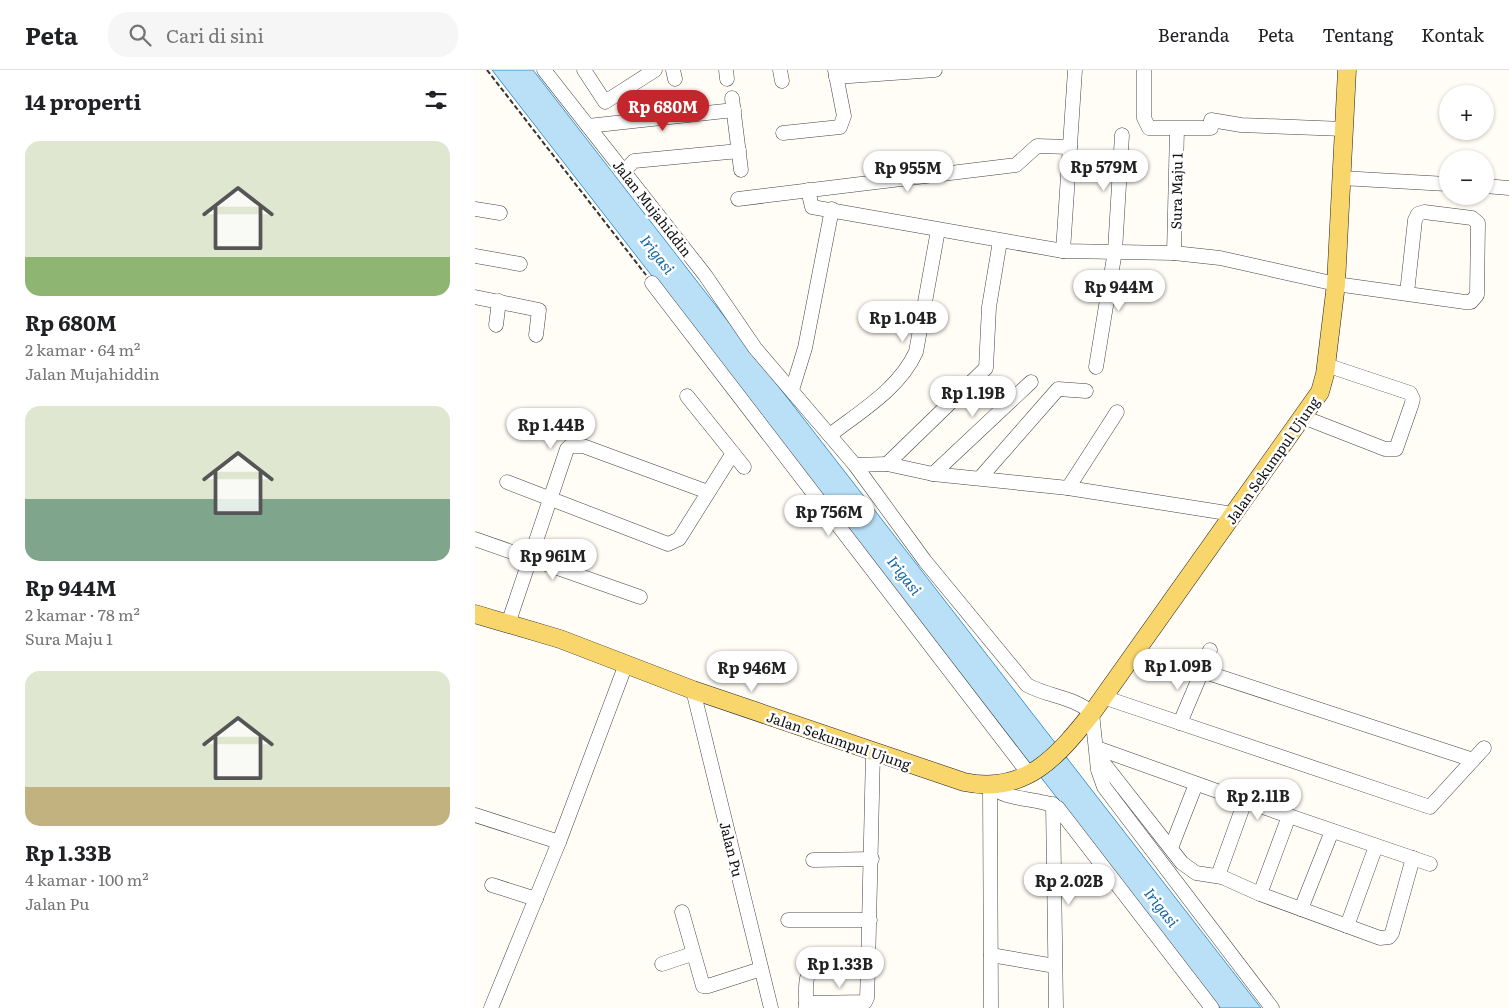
<!DOCTYPE html>
<html lang="id">
<meta charset="utf-8">
<style>
body{margin:0;font-family:Literata,serif;background:#f6f6f6;color:#202124;height:100vh;display:flex;flex-direction:column;font-size:19px;white-space:nowrap}
*{box-sizing:border-box;margin:0}
p{font-size:16px;color:#757577}
.icon{flex:none;width:28px;height:28px;fill:none;stroke:currentColor;stroke-width:2;stroke-linecap:round;stroke-linejoin:round}
.map{position:relative;flex:1;overflow:hidden}
.details{display:flex;flex-direction:column;background:#fff;width:475px}
.details>*{flex:none}
.buttons{position:absolute;left:964px;top:15px;display:grid;gap:10px}
.buttons a{display:grid;place-items:center;width:55px;height:55px;border-radius:50%;background:#fff;box-shadow:0 1px 4px #0004;font-size:25px}
.price{position:absolute;translate:-50% -42px;padding:0 11px;border-radius:18px;background:#fff;color:#222;font-size:16px;line-height:32px;filter:drop-shadow(0 1px 2px #0008)}
.price::after{content:'';position:absolute;left:50%;top:30px;width:15px;height:11px;margin-left:-8px;background:inherit;clip-path:polygon(0 0,100% 0,50% 100%)}
.price.selected{background:#c4262e;color:#fff}
ul{padding:0;list-style:none}
li{display:grid;align-content:center;gap:10px;height:265px;padding:0 25px}
li span{display:grid;place-items:center;height:155px;border-radius:15px;color:#555}
li>.icon{margin-inline-start:auto}
span .icon{width:90px;height:90px;fill:#fffc;stroke-width:1}
li b{font-size:21px}
h2{display:flex;justify-content:space-between;align-items:center;height:60px;padding:0 25px;font-size:21px}
header{display:flex;align-items:center;gap:30px;box-sizing:border-box;height:70px;padding:0 25px;background:#fff;border-bottom:1px solid #e0e0e0}
header strong{font-size:24px}
nav{display:flex;gap:28px;margin-inline-start:auto;font-size:18px}
.search{width:350px;height:45px;background:#f6f6f6;display:flex;align-items:center;gap:12px;box-sizing:border-box;padding:0 18px;border-radius:20px;color:#757577;font-size:19px}
main{display:flex;flex:1;min-height:0}
.map>svg:first-child{display:block}
.water{fill:#b9e0f7;stroke:#3f96cf}
.lines{fill:none;stroke-linecap:round;stroke-linejoin:round}
.minor-casing{stroke:#444;stroke-width:15}
.major-casing{stroke:#222;stroke-width:19}
.path{stroke:#333;stroke-width:2;stroke-dasharray:5 2.5;stroke-linecap:butt}
.minor{stroke:#fff;stroke-width:14}
.major{stroke:#f9d66b;stroke-width:18}
.labels{text-anchor:middle;dominant-baseline:central;stroke-width:5;stroke-linejoin:round;paint-order:stroke}
.street-label{font-size:14px;fill:#111;stroke:#fff}
.water-label{font-size:15px;font-style:italic;fill:#1768a6;stroke:#fff}
</style>
<header>
<strong>Peta</strong>
<div class="search"><svg class="icon" aria-label="search" viewBox="0 0 24 24"><circle cx="10" cy="10" r="6"/><path d="M15 15l6 6"/></svg>Cari di sini</div>
<nav><a>Beranda</a><a>Peta</a><a>Tentang</a><a>Kontak</a></nav>
</header>
<main>
<section class="details">
<h2>14 properti<svg class="icon" aria-label="filters" viewBox="0 0 24 24"><path d="M4 7h16M4 17h16"/><circle cx="9" cy="7" r="2"/><circle cx="15" cy="17" r="2"/></svg></h2>
<ul>
<li><span style="background:linear-gradient(#dfe7d0 75%,#8fb573 0)"><svg class="icon" aria-label="home" viewBox="0 0 24 24"><path d="M3 11l9-7 9 7M6 9v11h12V9"/></svg></span><div><b>Rp 680M</b><p>2 kamar · 64 m²</p><p>Jalan Mujahiddin</p></div></li>
<li><span style="background:linear-gradient(#dfe7d0 60%,#7fa58c 0)"><svg class="icon" aria-label="home" viewBox="0 0 24 24"><path d="M3 11l9-7 9 7M6 9v11h12V9"/></svg></span><div><b>Rp 944M</b><p>2 kamar · 78 m²</p><p>Sura Maju 1</p></div></li>
<li><span style="background:linear-gradient(#dfe7d0 75%,#c2b280 0)"><svg class="icon" aria-label="home" viewBox="0 0 24 24"><path d="M3 11l9-7 9 7M6 9v11h12V9"/></svg></span><div><b>Rp 1.33B</b><p>4 kamar · 100 m²</p><p>Jalan Pu</p></div></li>
</ul>
</section>
<div class="map">
<svg width="1034" height="938" viewBox="0 0 1034 938">
<rect width="100%" height="100%" fill="#fffdf5"/>
<path class="water" d="M17 0H58L786 938H745Z"/>
<g class="lines">
<g class="minor-casing">
<g id="minor">
<path d="M69 0 230 205 280 278 380 395 450 491 552 615C574 627 597 626 617 643L623 700 629 717 797 938"/>
<path d="M109 0 130 32 180 0"/>
<path d="M198 0 200 9"/>
<path d="M251 0 252 9"/>
<path d="M305 0 307 11"/>
<path d="M669 0V48L674 58H736V50L766 55 869 59"/>
<path d="M361 7 460 0"/>
<path d="M257 28 266 100"/>
<path d="M113 56 259 40"/>
<path d="M308 63 365 57 369 46 360 0"/>
<path d="M149 101 159 91 264 81"/>
<path d="M866 108 972 114"/>
<path d="M1010 116 1034 118"/>
<path d="M333 120 337 137 588 181 699 183 745 188 861 214 990 232H996L1002 225 1003 153 997 148 949 142 943 144 940 150 932 223"/>
<path d="M263 129 541 95 562 76 595 77"/>
<path d="M0 139 25 143"/>
<path d="M588 181 600 0"/>
<path d="M699 183 702 59"/>
<path d="M0 186 45 194"/>
<path d="M177 213 554 704"/>
<path d="M0 227 64 240 61 265"/>
<path d="M21 255 24 231"/>
<path d="M621 297 640 181 647 65"/>
<path d="M317 320 330 278 357 139"/>
<path d="M212 326 269 397"/>
<path d="M828 347 910 379H921L936 336 938 329 935 323 851 295"/>
<path d="M355 365C386 341 424 319 441 282L463 160"/>
<path d="M412 394 511 298 514 237 525 171"/>
<path d="M380 395 412 394 458 404 593 418 758 444"/>
<path d="M458 404 556 312"/>
<path d="M505 408 583 319 611 321"/>
<path d="M32 412 193 474 204 469 258 383"/>
<path d="M593 418 642 342"/>
<path d="M0 469 165 527"/>
<path d="M33 554 92 379 95 376H108L233 422"/>
<path d="M735 580 727 601 998 690"/>
<path d="M218 620 296 938"/>
<path d="M628 627 955 737 1009 678"/>
<path d="M705 653 727 601"/>
<path d="M622 678 770 731 955 794"/>
<path d="M623 686 707 793 721 803 747 807"/>
<path d="M515 716 516 938"/>
<path d="M518 716C526 731 567 727 583 738L737 938"/>
<path d="M770 731 744 803 747 807 785 824 905 868 914 867 917 863 938 788"/>
<path d="M578 734 581 938"/>
<path d="M0 745 84 772"/>
<path d="M696 778 721 714"/>
<path d="M338 790 397 789"/>
<path d="M17 815 61 829"/>
<path d="M785 824 814 746"/>
<path d="M826 839 857 761"/>
<path d="M207 842 228 916H233L286 899"/>
<path d="M313 850H395"/>
<path d="M872 856 901 776"/>
<path d="M516 885 580 896"/>
<path d="M187 894 217 884"/>
<path d="M331 933 390 932 392 928 393 898"/>
<path d="M16 938 84 772 151 594"/>
<path d="M331 938C332 925 327 902 341 896L393 898 398 682"/>
</g>
</g>
<g class="major-casing">
<path id="major" d="M0 544 85 569 218 620 489 712C550 725 582 687 617 643L845 322 850 304 861 214 872 0"/>
</g>
<path class="path" d="M12 0 171 205"/>
<use href="#minor" class="minor"/>
<use href="#major" class="major"/>
</g>
<g class="labels">
<g class="street-label">
<text transform="translate(701 121) rotate(-89)">Sura Maju 1</text>
<text transform="translate(178 138) rotate(52)">Jalan Mujahiddin</text>
<text transform="translate(797 390) rotate(-55)">Jalan Sekumpul Ujung</text>
<text transform="translate(364 670) rotate(19)">Jalan Sekumpul Ujung</text>
<text transform="translate(257 779) rotate(76)">Jalan Pu</text>
</g>
<g class="water-label">
<text transform="translate(183 184) rotate(52)">Irigasi</text>
<text transform="translate(430 505) rotate(52)">Irigasi</text>
<text transform="translate(687 837) rotate(52)">Irigasi</text>
</g>
</g>
</svg>
<div class="buttons">
<a>+</a>
<a>−</a>
</div>
<b class="price selected" style="left:188px;top:62px">Rp 680M</b>
<b class="price" style="left:629px;top:122px">Rp 579M</b>
<b class="price" style="left:433px;top:123px">Rp 955M</b>
<b class="price" style="left:644px;top:242px">Rp 944M</b>
<b class="price" style="left:428px;top:273px">Rp 1.04B</b>
<b class="price" style="left:498px;top:348px">Rp 1.19B</b>
<b class="price" style="left:76px;top:380px">Rp 1.44B</b>
<b class="price" style="left:354px;top:467px">Rp 756M</b>
<b class="price" style="left:78px;top:511px">Rp 961M</b>
<b class="price" style="left:703px;top:621px">Rp 1.09B</b>
<b class="price" style="left:277px;top:623px">Rp 946M</b>
<b class="price" style="left:783px;top:751px">Rp 2.11B</b>
<b class="price" style="left:594px;top:836px">Rp 2.02B</b>
<b class="price" style="left:365px;top:919px">Rp 1.33B</b>
</div>
</main>
